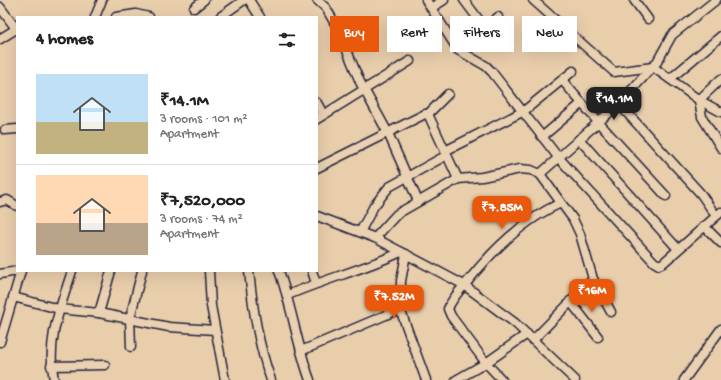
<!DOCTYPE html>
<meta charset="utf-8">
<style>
body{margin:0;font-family:"Gochi Hand",sans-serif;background:#f2f2f2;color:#222;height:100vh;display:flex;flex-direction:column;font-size:15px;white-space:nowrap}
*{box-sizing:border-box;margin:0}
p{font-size:13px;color:#767676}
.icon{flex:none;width:22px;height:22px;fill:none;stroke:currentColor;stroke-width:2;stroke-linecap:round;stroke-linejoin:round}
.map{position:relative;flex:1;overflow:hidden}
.details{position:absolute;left:16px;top:16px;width:302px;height:256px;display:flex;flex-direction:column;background:#fff;border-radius:0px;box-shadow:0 4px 16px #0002}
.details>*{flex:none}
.banner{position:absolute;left:330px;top:16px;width:331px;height:36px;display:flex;gap:8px}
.price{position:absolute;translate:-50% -34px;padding:0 9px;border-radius:8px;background:#ea580c;color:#fff;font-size:13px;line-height:26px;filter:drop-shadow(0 1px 2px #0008)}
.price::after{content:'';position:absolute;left:50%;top:24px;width:12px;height:9px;margin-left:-6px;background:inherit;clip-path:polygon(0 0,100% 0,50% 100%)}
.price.selected{background:#222;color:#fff}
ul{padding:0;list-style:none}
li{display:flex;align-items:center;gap:12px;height:100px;padding:0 20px}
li+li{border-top:1px solid #e0e0e0}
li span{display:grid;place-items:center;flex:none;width:112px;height:80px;border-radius:0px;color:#555}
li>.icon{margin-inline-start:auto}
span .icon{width:48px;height:48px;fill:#fffc;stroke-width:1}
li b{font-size:17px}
h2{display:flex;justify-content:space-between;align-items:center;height:48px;padding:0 20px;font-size:17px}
.tag{padding:0 14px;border-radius:0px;background:#fff;box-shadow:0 4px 16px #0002;font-size:14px;line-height:36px}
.tag.selected{background:#ea580c;color:#fff}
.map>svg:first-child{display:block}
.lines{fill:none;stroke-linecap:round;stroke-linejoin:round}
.minor-casing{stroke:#22223b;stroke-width:11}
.minor{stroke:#ead1b2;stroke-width:8}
</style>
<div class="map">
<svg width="721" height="380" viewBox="0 0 721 380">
<rect width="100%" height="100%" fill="#e9ceac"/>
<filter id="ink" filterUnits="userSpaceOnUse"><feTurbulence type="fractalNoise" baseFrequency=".025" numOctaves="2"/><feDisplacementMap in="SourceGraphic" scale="8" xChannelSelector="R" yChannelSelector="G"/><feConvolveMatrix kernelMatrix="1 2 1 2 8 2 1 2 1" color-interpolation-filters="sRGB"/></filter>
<g filter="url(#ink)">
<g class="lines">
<g class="minor-casing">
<g id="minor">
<path d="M249 0 260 17"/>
<path d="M317 0 326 8 338 29 360 82 388 133 418 201"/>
<path d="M426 0 458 50 486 66 492 72 558 157 654 262 659 265 663 263 721 212"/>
<path d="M464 0 485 28"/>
<path d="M533 0 614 72 653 67 699 100 721 112"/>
<path d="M634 0 648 19"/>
<path d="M0 7 17 30"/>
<path d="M194 8 204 0"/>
<path d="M431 8 444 0"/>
<path d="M95 17 102 0"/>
<path d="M116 17 136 14 149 17"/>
<path d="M220 17 244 0"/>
<path d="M0 39 16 29"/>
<path d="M458 50 498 17"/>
<path d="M670 79 721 36"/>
<path d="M721 79 699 100 702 117 721 148"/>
<path d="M562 80 598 122 666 196"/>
<path d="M317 103 323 114"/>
<path d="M619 104 701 194 716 216"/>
<path d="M428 114 448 94"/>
<path d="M317 119 410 61"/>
<path d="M5 130 17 129"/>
<path d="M542 137 582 103"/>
<path d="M579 139 678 249"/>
<path d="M445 151 524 111 573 71"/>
<path d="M317 168 425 114H428L458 179"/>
<path d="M540 174 619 104 657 62 672 35 716 0"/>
<path d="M0 202 7 200 17 206"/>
<path d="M317 216 375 238 464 285 515 323 575 380"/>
<path d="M704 226 721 243"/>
<path d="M360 232 374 206 389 187 447 155"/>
<path d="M375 238 397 214 458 179 482 177 520 169 531 170 540 174 573 219 580 234 593 279 611 312"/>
<path d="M406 254 401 281 400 309 426 380"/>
<path d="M209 271 211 306 225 380"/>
<path d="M249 271C253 309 258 344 271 380"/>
<path d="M279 271C292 307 297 345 310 380"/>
<path d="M312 271 316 283"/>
<path d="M0 274 17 271"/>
<path d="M288 295C325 279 365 269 401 252"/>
<path d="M13 297 59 309 99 313 169 327 215 330"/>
<path d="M570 301 598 337"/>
<path d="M99 313 111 271"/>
<path d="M533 340 593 279"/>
<path d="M0 342 21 271"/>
<path d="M131 347 130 318 142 271"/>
<path d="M301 351 400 309"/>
<path d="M51 366 105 365"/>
<path d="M54 380C46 340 60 309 72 271"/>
<path d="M456 380 486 363 527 334"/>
<path d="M502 380 486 363 451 316 448 309C452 298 461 289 468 281 493 250 524 219 561 203"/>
<path d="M684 380 721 329"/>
</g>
</g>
<use href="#minor" class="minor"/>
</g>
</g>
</svg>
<b class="price selected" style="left:614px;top:121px">₹14.1M</b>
<b class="price" style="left:502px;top:230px">₹7.85M</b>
<b class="price" style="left:592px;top:313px">₹16M</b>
<b class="price" style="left:394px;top:319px">₹7.52M</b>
<div class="banner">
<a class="tag selected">Buy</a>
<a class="tag">Rent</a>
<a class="tag">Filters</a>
<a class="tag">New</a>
</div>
<section class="details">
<h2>4 homes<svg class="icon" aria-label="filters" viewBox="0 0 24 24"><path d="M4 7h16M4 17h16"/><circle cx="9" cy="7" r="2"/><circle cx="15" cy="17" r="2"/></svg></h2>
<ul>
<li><span style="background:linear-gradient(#bfe0f5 60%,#c2b280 0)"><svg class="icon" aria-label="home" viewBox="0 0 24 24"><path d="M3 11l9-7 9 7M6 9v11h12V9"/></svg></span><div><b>₹14.1M</b><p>3 rooms · 101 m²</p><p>Apartment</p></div></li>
<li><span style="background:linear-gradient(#ffd9b3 60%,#b9a48a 0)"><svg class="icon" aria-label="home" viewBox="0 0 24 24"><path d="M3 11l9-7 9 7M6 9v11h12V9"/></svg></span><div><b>₹7,520,000</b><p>3 rooms · 74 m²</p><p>Apartment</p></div></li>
</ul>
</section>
</div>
